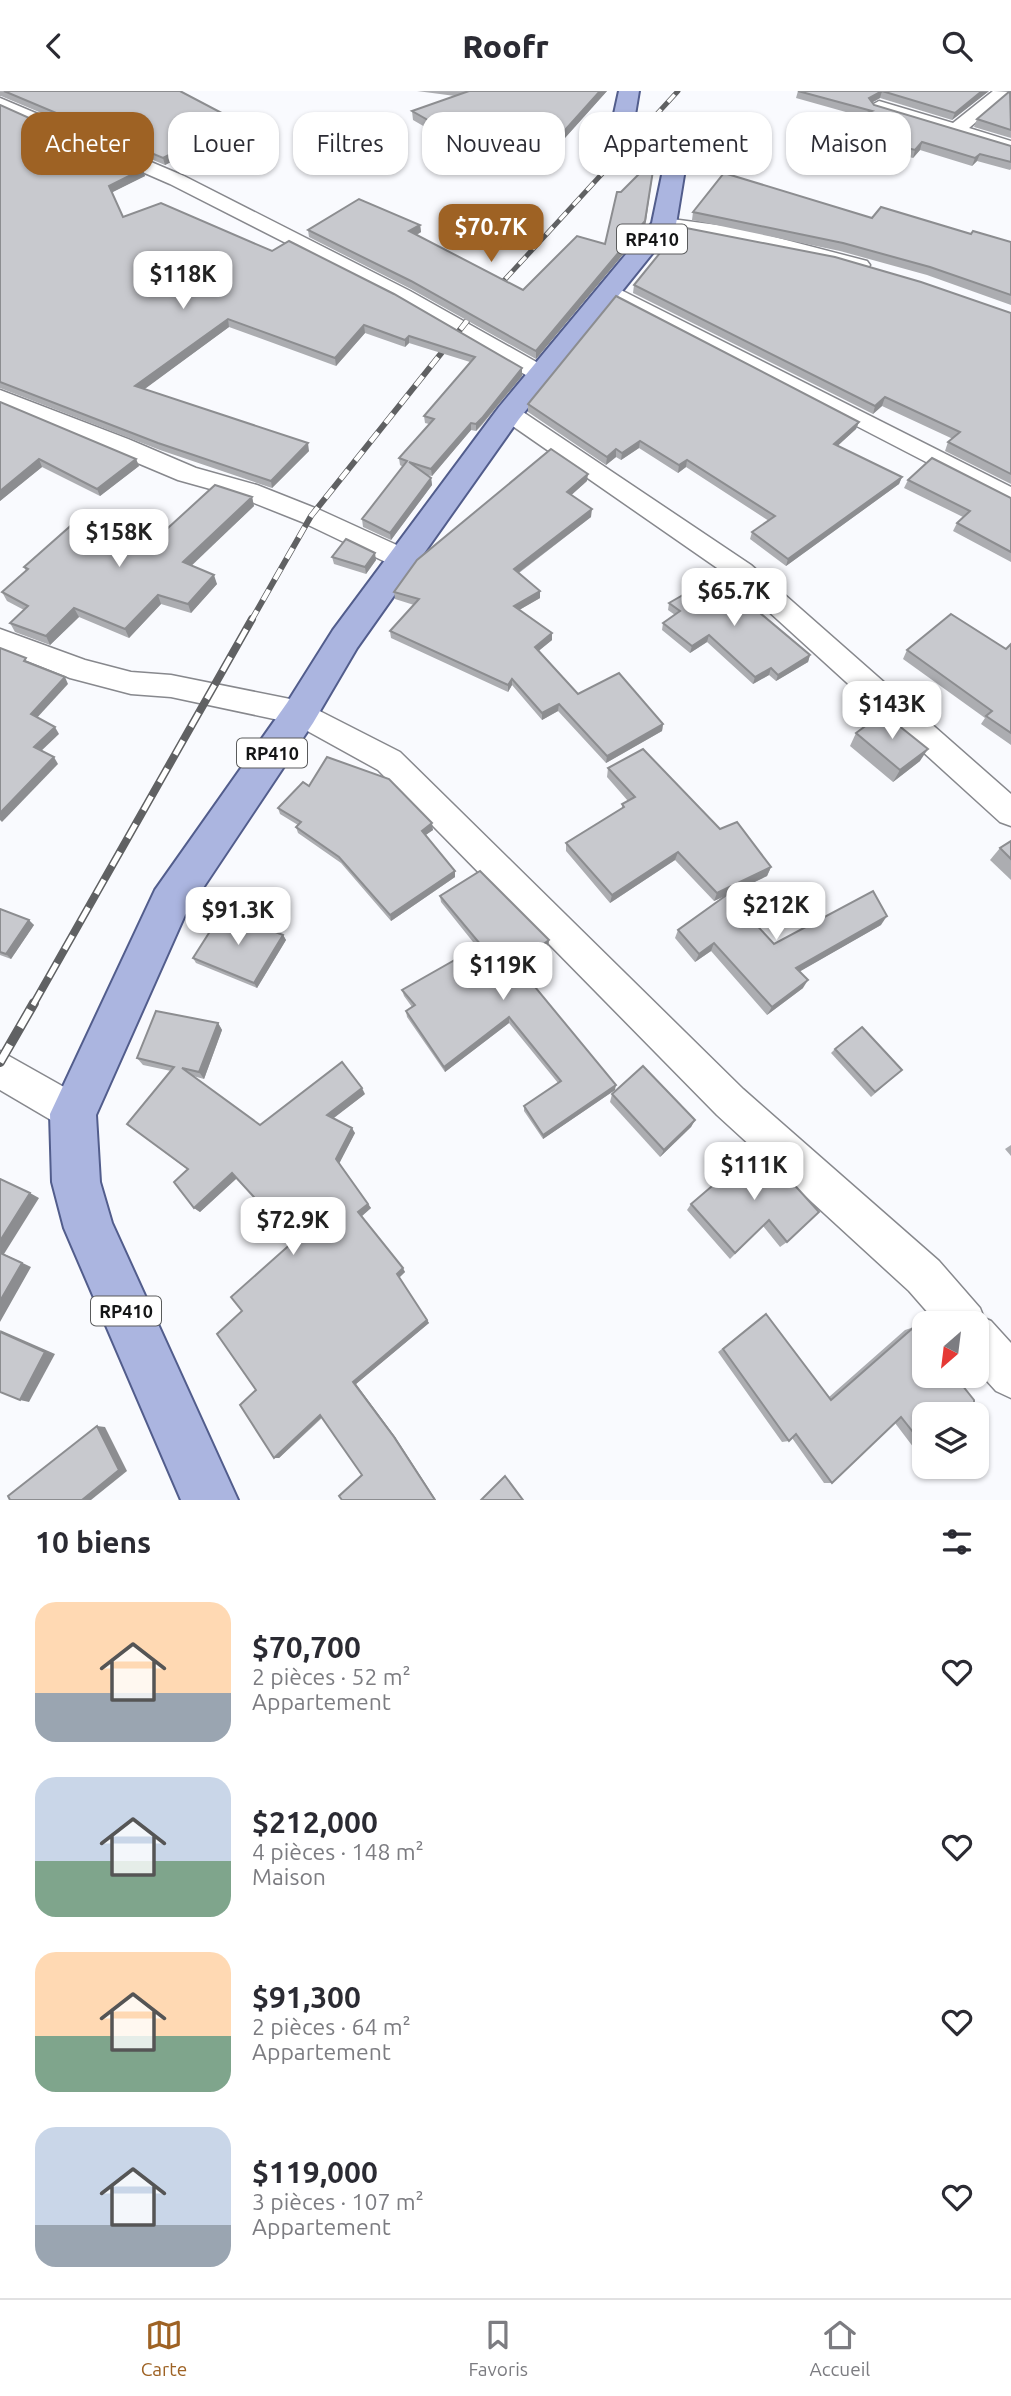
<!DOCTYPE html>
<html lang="fr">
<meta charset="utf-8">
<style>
body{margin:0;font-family:Ubuntu,sans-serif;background:#f7f7f7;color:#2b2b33;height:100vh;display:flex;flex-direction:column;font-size:26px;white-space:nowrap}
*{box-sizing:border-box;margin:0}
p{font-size:23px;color:#7c7c81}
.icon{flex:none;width:38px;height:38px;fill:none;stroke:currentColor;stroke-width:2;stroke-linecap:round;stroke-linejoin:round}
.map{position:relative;height:1409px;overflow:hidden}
.side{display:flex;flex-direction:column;background:#fff;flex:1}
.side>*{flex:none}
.guide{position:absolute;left:21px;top:21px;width:970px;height:63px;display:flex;gap:14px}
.needle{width:46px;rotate:208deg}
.fabs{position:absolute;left:912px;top:1220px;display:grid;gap:14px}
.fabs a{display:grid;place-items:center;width:77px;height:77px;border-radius:14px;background:#fff;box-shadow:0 2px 5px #0004;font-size:35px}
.price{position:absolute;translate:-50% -60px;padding:0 16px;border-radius:14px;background:#fff;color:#222;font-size:23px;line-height:46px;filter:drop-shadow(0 2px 4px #0008)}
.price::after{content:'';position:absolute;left:50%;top:42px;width:21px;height:16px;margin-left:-10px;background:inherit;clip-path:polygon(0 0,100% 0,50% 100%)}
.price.current{background:#9e6224;color:#fff}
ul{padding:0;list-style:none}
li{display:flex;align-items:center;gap:21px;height:175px;padding:0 35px}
li span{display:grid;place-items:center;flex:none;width:196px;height:140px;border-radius:21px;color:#555}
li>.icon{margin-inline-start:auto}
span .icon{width:84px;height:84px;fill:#fffc;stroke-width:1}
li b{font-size:30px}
h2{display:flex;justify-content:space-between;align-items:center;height:84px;padding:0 35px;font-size:30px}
.tag{padding:0 24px;border-radius:21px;background:#fff;box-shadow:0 2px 5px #0004;font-size:24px;line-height:63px}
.tag.current{background:#9e6224;color:#fff}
header{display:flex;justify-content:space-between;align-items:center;height:91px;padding:0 35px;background:#fff;font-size:32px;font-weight:800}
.tab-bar{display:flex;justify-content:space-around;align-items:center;height:98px;border-top:2px solid #e1e1e2;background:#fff;font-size:19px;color:#7c7c81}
.tab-bar a{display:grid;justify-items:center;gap:4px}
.tab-bar .current{color:#9e6224}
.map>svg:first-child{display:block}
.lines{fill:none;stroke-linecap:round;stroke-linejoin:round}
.minor-casing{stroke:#87888d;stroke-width:3}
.primary-casing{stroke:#525d8c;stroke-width:4}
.minor{fill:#fff;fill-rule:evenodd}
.primary{fill:#abb5e0;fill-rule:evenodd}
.rail-far3-casing{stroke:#606163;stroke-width:5}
.rail-far2-casing{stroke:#606163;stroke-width:6}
.rail-far1-casing{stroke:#606163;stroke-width:8}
.rail-casing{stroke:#606163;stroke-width:10}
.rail-far3{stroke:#fff;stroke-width:3.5;stroke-dasharray:10;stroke-linecap:butt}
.rail-far2{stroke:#fff;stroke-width:4.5;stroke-dasharray:12;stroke-linecap:butt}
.rail-far1{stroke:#fff;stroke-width:5;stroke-dasharray:16;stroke-linecap:butt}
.rail{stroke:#fff;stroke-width:7;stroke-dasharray:20;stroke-linecap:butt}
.wall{fill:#acadb1}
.shaded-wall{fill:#8c8d90}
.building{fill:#c8c9ce;stroke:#8c8d90;stroke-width:2}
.labels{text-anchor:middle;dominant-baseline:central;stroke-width:5;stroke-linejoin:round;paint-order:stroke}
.shield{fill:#fff;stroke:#5a5b5c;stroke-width:2}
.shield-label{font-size:18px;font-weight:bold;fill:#141516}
</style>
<header><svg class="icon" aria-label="back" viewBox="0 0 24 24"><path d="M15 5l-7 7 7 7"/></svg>Roofr<svg class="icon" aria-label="search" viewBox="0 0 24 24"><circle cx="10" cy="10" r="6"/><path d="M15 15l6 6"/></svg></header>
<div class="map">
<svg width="1011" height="1409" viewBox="0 0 1011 1409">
<rect width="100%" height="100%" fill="#f9fafe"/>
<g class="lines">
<g class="minor-casing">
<g id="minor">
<path d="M993 0 1011 1 969 37 1011 50V61L873 19 870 15 879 10 953 32Z"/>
<path d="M0 7 184 85 410 200 547 277 550 282 547 287H531L396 208 170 93 0 19Z"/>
<path d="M664 127 740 137 867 170 870 174 867 178 860 180 739 149 657 137 654 133 657 129Z"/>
<path d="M611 194 1011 396V415L604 204 601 200 604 196Z"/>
<path d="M0 299 128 348 196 377 257 394 320 419 412 461 416 468 412 475 403 477 394 475 302 431 239 406 178 389 0 314Z"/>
<path d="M509 315 517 317 751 474 1011 703V735L1000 731 733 488 501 327 497 322 501 317Z"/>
<path d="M0 538 85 569 131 581 171 584 300 610 400 661 743 998 939 1170 980 1217 984 1227 991 1230 1011 1252V1307L996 1300 976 1278V1232H937L909 1200 717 1024 378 679 293 632 171 606 131 603 70 587 0 559Z"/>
<path d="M0 960 87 1009 92 1023 87 1037 73 1042 0 999Z"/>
</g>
</g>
<g class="primary-casing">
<path id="primary" d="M619 0H639L634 30 674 62 684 84 676 133 519 328 357 557 313 632 185 824 96 1024 100 1091 112 1132 238 1409H181L64 1137 52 1091 50 1023 155 799 287 612 333 539 499 316 652 132 662 84 656 70 612 32Z"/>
</g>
<use href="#minor" class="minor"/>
<use href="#primary" class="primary"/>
<g class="rail-far3-casing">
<path id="rail-far3" d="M465 232 678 0"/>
</g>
<g class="rail-far2-casing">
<path id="rail-far2" d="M251 530 311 425 467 230"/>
</g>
<g class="rail-far1-casing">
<path id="rail-far1" d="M33 914 252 528"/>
</g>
<g class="rail-casing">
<path id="rail" d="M0 971 34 912"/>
</g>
<use href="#rail-far3" class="rail-far3"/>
<use href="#rail-far2" class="rail-far2"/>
<use href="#rail-far1" class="rail-far1"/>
<use href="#rail" class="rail"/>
</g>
<g class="wall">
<path d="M0 0H180L238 37 165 74 1 5H0Z"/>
<path d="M417 0H607L547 67 462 46 449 50 413 29 412 20 455 5Z"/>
<path d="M798 0H989L952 29 880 7 872 12 874 14 1011 55V78L1010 79 977 70 972 75 920 59 913 67 827 45 829 38 860 25 796 7Z"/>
<path d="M1011 0V47L974 36 977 28Z"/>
<path d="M0 14 143 78 145 85 112 101 123 126 522 277V285L482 334 476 340 471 339 432 385 426 384 431 387 432 394 391 449 363 436 362 428 403 376 400 374 399 367 429 333 425 332 424 325 470 271 409 252 405 256 365 242 336 275 229 236 144 298 309 360 272 397 160 359 0 297Z"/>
<path d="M693 121 872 127 971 143 1011 151V214L927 184 840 160 692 129Z"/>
<path d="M420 134 421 141 417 144 523 199 605 153 645 137 536 268 411 198 309 146 308 139Z"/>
<path d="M634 194 1011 222V393L945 360 948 351 953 348 882 315 873 323 633 202Z"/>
<path d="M0 311 136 368 139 375 100 405 42 376 0 410Z"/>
<path d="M528 313 859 331 856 338 837 355 902 386 899 393 786 475 750 448 752 441 769 430 686 376 678 382 639 357 621 369 616 366 606 374 528 321Z"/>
<path d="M908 389 1011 407V471L953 440 957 432 963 426 904 397Z"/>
<path d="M587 390 571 404 591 426 519 482 540 507 519 519 552 549 538 560 578 603 663 633 662 640 606 672 558 620 542 629 512 594 508 601 391 547 390 540 414 514 395 508 394 501Z"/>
<path d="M252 406 254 415 191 474 217 493 191 522 161 513 129 547 79 526 50 554 15 541 10 532 24 519 7 510 2 501 26 480 24 476 146 457Z"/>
<path d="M332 466 376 469 366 483 334 473Z"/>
<path d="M669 512 810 564 808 571 776 590 769 584 753 593 707 551 690 562 662 539 663 532 675 524 668 519Z"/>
<path d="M1011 553V654L981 633 985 627 903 568 907 559 1006 558Z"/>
<path d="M856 642 920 670 893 691 850 655Z"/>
<path d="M608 677 720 738 771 776 767 785 728 804 774 853 881 834 800 880 803 897 767 924 711 860 695 871 675 847 678 839 727 804 714 810 675 769 610 812 566 760V752L622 717V713L628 710 607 686Z"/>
<path d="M309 695 433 739 425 744 455 780V786L391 830 341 772 298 742 296 736 298 734 280 723 278 717Z"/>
<path d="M1011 750V789L990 769 1000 757Z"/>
<path d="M440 805 549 849 548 856 520 877 615 999 543 1048 524 1020V1015L558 992 509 932 445 981 407 926 406 920 412 916 404 905 402 899 477 856 441 811Z"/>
<path d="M0 818 34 834 11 868 0 864Z"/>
<path d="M283 844 286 849 257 897 196 872 193 867Z"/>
<path d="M218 932 222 939 204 988 193 985 260 1034 365 1003 333 1027 355 1042 339 1072 371 1117 361 1125 405 1181 399 1186 429 1232 356 1293 396 1347 362 1384 322 1327 279 1367H274L256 1299 242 1220 294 1150 237 1087 200 1121 194 1117 188 1079 127 1033 171 980 143 974 137 967Z"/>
<path d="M835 958 902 979 871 1006 831 962Z"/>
<path d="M612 1003 695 1029 691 1036 660 1066 610 1011Z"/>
<path d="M1011 1054V1065L1005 1058Z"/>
<path d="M759 1055 787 1151 780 1156 763 1135 730 1168 687 1119 691 1113Z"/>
<path d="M766 1223 829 1306 905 1239 914 1236 924 1323V1365H920L895 1332 832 1392H824L792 1347 789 1350 782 1351 718 1261Z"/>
</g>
<g class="shaded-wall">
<path d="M600 0H607L547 67 548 58Z"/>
<path d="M882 0 880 7 867 14 869 7Z"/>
<path d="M982 0H989L952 29 955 22Z"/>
<path d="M237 30 238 37 165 74 163 67Z"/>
<path d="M462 37V46L449 50V41Z"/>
<path d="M922 51 920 59 913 67 915 59Z"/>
<path d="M980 63 977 70 972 75 975 67Z"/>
<path d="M655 67 645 137 536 268V260L645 130Z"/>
<path d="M143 78 145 85 111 102 109 95Z"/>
<path d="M420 134 421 141 410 147 409 140Z"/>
<path d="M228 228 229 236 138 303 135 295Z"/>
<path d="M364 234 365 242 336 275 335 267Z"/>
<path d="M409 245V252L405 256V249Z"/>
<path d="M522 277V285L476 340V333Z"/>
<path d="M885 306 882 315 873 323 875 315Z"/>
<path d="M859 331 856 338 831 361 834 353Z"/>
<path d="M471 332V339L432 385 431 378Z"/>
<path d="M640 350 639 357 621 369 622 362Z"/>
<path d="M308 352 309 360 272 397 271 390Z"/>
<path d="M616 358V366L606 374 607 366Z"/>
<path d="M39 368 42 376 0 410V400Z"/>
<path d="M136 368 139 375 100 405 97 398Z"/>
<path d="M687 369 686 376 678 382 679 374Z"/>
<path d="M588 383 587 390 567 408V401Z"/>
<path d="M902 386 899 393 786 475 788 468Z"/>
<path d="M431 387 432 394 391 449 390 442Z"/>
<path d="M252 406 254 415 186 480 183 471Z"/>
<path d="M592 418 591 426 514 485V478Z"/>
<path d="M375 462 376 469 366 483 365 476Z"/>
<path d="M214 484 217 493 191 522 188 513Z"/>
<path d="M540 500V507L514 522V515Z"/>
<path d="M158 504 161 513 129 547 125 538Z"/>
<path d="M74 517 79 526 50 554 46 545Z"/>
<path d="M552 542V549L535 563V556Z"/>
<path d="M709 544 707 551 690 562 692 555Z"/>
<path d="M810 564 808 571 776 590 778 584Z"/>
<path d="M771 577 769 584 753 593 755 586Z"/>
<path d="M65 586 68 593 35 629 31 623Z"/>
<path d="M512 588V594L508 601V594Z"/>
<path d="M559 613 558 620 542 629V622Z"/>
<path d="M663 633 662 640 606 672 607 665Z"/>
<path d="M55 636 59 643 38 663 34 656Z"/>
<path d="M928 658 920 670 893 691 900 679Z"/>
<path d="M54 666 58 673 2 731 0 729V722Z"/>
<path d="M432 732 433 739 423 746 422 740Z"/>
<path d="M678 761 675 769 610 812 612 804Z"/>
<path d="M771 776 767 785 714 810 717 802Z"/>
<path d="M455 780V786L391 830 390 824Z"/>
<path d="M887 825 881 834 792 885 796 877Z"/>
<path d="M29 829 34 834 11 868 6 863Z"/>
<path d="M283 844 286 849 257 897 254 892Z"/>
<path d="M549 849 548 856 516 879V873Z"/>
<path d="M714 852 711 860 695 871 699 863Z"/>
<path d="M808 889 803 897 767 924 772 916Z"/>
<path d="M509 926V932L445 981 444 976Z"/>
<path d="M218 932 222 939 204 988 199 981Z"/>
<path d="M616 994 615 999 543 1048V1044Z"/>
<path d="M362 997 365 1003 330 1030 327 1024Z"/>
<path d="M695 1029 691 1036 660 1066 664 1059Z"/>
<path d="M352 1037 355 1042 339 1073 336 1068Z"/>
<path d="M232 1082 237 1087 200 1121 194 1117Z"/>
<path d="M30 1102 39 1107 4 1163 31 1176 0 1231V1150Z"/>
<path d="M368 1113 371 1117 361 1126 358 1121Z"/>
<path d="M403 1177 405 1181 399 1187 397 1183Z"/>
<path d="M427 1229 429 1232 356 1293 396 1347 436 1409H435L353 1291Z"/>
<path d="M0 1239 55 1263 29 1311 20 1309Z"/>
<path d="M320 1324 323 1325 279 1367H274Z"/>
<path d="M97 1335 105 1336 127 1380 91 1409H82Z"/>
</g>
<g class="building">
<path d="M4 0H180L237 30 163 67Z"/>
<path d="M469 0H600L548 58 462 37 449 41 412 20Z"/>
<path d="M798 0H982L955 22 882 0 869 7 874 14 1011 55V71L980 63 975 67 922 51 915 59 829 38 872 20Z"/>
<path d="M1010 0 1011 39 977 28Z"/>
<path d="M0 14 143 78 109 95 123 126 161 112 272 160 289 150 394 203 522 277 482 327 476 333 471 332 431 378 409 371 431 387 390 442 362 428 407 370 399 367 434 328 424 325 475 266 409 245 405 249 364 234 335 267 228 228 135 295 308 352 271 390 158 352 0 291Z"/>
<path d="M655 67 645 130 536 260 411 190 308 139 359 108 420 134 409 140 523 199 577 145 605 153 617 101H621Z"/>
<path d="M724 82 872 127 881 116 971 143 973 140 1011 151V204L930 176 843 152 693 121Z"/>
<path d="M681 136 835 166 921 191 1011 222V383L948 351 960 341 885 306 875 315 634 194Z"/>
<path d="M616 205 859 331 834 353 902 386 788 468 752 441 775 425 687 369 679 374 640 350 622 362 616 358 607 366 528 313Z"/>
<path d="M0 311 136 368 97 398 39 368 0 400Z"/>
<path d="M551 358 588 383 567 401 592 418 514 478 540 500 514 515 552 542 535 556 578 603 619 582 663 633 607 665 559 613 542 622 512 588 508 594 390 540 419 508 394 501 417 469Z"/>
<path d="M932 367 1011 407V461L957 432 970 420 908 389Z"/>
<path d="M215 394 252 406 183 471 214 484 188 513 158 504 125 538 74 517 46 545 10 532 28 515 2 501 28 478 24 476 75 431 146 457Z"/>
<path d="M346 448 375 462 365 476 332 466Z"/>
<path d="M716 485 810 564 778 584 771 577 755 586 709 544 692 555 663 532 680 520 669 512Z"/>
<path d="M951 523 1006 558 1011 553V642L986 625 992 620 907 559Z"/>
<path d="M0 557 26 567 24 570 65 586 31 623 55 636 34 656 54 666 0 722Z"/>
<path d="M883 622 928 658 900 679 856 642Z"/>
<path d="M643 658 720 738 737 731 771 776 717 802 678 761 612 804 566 752 624 716 622 713 635 706 608 677Z"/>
<path d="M327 666 389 688 432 732 422 740 455 780 390 824 339 766 296 736 301 731 278 717 303 691 309 695Z"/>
<path d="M1011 750V768L1000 757Z"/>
<path d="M480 780 549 849 516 873 616 994 543 1044 524 1015 561 990 509 926 444 976 406 920 415 914 402 899 481 854 440 805Z"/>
<path d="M873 800 887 825 796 877 808 889 772 916 714 852 699 863 678 839 728 803 774 853Z"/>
<path d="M0 818 29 829 6 863 0 861Z"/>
<path d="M223 820 283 844 254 892 193 867Z"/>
<path d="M156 920 218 932 199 981 182 977 260 1034 342 971 362 997 327 1024 352 1037 336 1068 368 1113 358 1121 403 1177 397 1183 427 1229 353 1291 394 1346 435 1409H342L339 1405 362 1384 320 1324 274 1367 240 1314 256 1299 217 1243 242 1220 231 1206 294 1150 232 1082 194 1117 174 1091 188 1078 127 1033 174 976 137 967Z"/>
<path d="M862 936 902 979 875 1001 835 958Z"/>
<path d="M643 975 695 1029 664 1059 612 1003Z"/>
<path d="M759 1055 819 1121 787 1151 769 1129 735 1162 691 1113Z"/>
<path d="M0 1088 30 1102 0 1150Z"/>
<path d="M0 1162 22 1172 0 1210Z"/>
<path d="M766 1223 831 1309 914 1236 924 1248V1284H954L974 1309V1322L973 1323H924V1355L901 1326 832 1392 796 1343 789 1350 723 1258Z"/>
<path d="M0 1241 45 1261 20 1309 0 1301Z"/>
<path d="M97 1335 119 1379 82 1409H10L8 1405Z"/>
<path d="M505 1385 523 1409H481Z"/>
</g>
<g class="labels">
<g class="shield">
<rect x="617" y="133.5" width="70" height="29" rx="5"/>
<rect x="237" y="647.5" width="70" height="29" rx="5"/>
<rect x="91" y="1205.5" width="70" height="29" rx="5"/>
</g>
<g class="shield-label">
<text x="652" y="148">RP410</text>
<text x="272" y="662">RP410</text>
<text x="126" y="1220">RP410</text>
</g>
</g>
</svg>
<div class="fabs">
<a><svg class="needle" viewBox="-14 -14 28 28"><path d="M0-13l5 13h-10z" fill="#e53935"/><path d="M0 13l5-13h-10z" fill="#7c7c81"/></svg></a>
<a><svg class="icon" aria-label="layers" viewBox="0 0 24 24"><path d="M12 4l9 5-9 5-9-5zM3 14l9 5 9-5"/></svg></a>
</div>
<b class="price current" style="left:491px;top:173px">$70.7K</b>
<b class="price" style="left:183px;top:220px">$118K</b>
<b class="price" style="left:119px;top:478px">$158K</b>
<b class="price" style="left:734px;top:537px">$65.7K</b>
<b class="price" style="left:892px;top:650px">$143K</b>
<b class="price" style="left:776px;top:851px">$212K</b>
<b class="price" style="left:238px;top:856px">$91.3K</b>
<b class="price" style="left:503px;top:911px">$119K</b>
<b class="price" style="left:754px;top:1111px">$111K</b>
<b class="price" style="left:293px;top:1166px">$72.9K</b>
<div class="guide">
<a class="tag current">Acheter</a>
<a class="tag">Louer</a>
<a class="tag">Filtres</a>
<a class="tag">Nouveau</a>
<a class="tag">Appartement</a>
<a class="tag">Maison</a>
</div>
</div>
<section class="side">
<h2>10 biens<svg class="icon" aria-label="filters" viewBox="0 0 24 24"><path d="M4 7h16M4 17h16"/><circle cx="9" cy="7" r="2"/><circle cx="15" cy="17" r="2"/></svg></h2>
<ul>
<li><span style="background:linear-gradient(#ffd9b3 65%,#9aa5b1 0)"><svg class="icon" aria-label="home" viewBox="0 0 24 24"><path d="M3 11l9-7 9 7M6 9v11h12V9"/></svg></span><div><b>$70,700</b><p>2 pièces · 52 m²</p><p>Appartement</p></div><svg class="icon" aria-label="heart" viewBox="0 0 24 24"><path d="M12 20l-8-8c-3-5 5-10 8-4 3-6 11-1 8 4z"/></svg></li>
<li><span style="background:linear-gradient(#c9d6e8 60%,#7fa58c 0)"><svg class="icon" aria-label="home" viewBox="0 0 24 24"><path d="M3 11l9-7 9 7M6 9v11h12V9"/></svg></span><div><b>$212,000</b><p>4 pièces · 148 m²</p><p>Maison</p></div><svg class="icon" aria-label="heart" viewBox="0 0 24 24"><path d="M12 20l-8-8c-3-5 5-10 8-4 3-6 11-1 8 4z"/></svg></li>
<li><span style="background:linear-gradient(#ffd9b3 60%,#7fa58c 0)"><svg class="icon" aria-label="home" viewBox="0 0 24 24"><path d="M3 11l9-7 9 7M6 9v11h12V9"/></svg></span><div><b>$91,300</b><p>2 pièces · 64 m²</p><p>Appartement</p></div><svg class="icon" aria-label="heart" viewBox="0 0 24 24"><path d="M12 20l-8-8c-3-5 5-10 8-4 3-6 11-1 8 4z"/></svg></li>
<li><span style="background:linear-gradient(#c9d6e8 70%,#9aa5b1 0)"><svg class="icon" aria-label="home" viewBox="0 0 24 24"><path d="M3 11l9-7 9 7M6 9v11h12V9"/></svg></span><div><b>$119,000</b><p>3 pièces · 107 m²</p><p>Appartement</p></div><svg class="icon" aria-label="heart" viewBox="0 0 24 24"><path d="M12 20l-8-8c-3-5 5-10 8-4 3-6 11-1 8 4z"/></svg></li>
</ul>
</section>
<nav class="tab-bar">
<a class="current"><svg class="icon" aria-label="map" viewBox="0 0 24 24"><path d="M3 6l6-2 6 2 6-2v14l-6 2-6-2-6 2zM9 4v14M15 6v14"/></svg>Carte</a>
<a><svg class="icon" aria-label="saved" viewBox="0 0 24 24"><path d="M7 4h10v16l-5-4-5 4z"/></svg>Favoris</a>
<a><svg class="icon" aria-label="home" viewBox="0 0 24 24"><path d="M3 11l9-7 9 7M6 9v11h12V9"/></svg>Accueil</a>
</nav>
